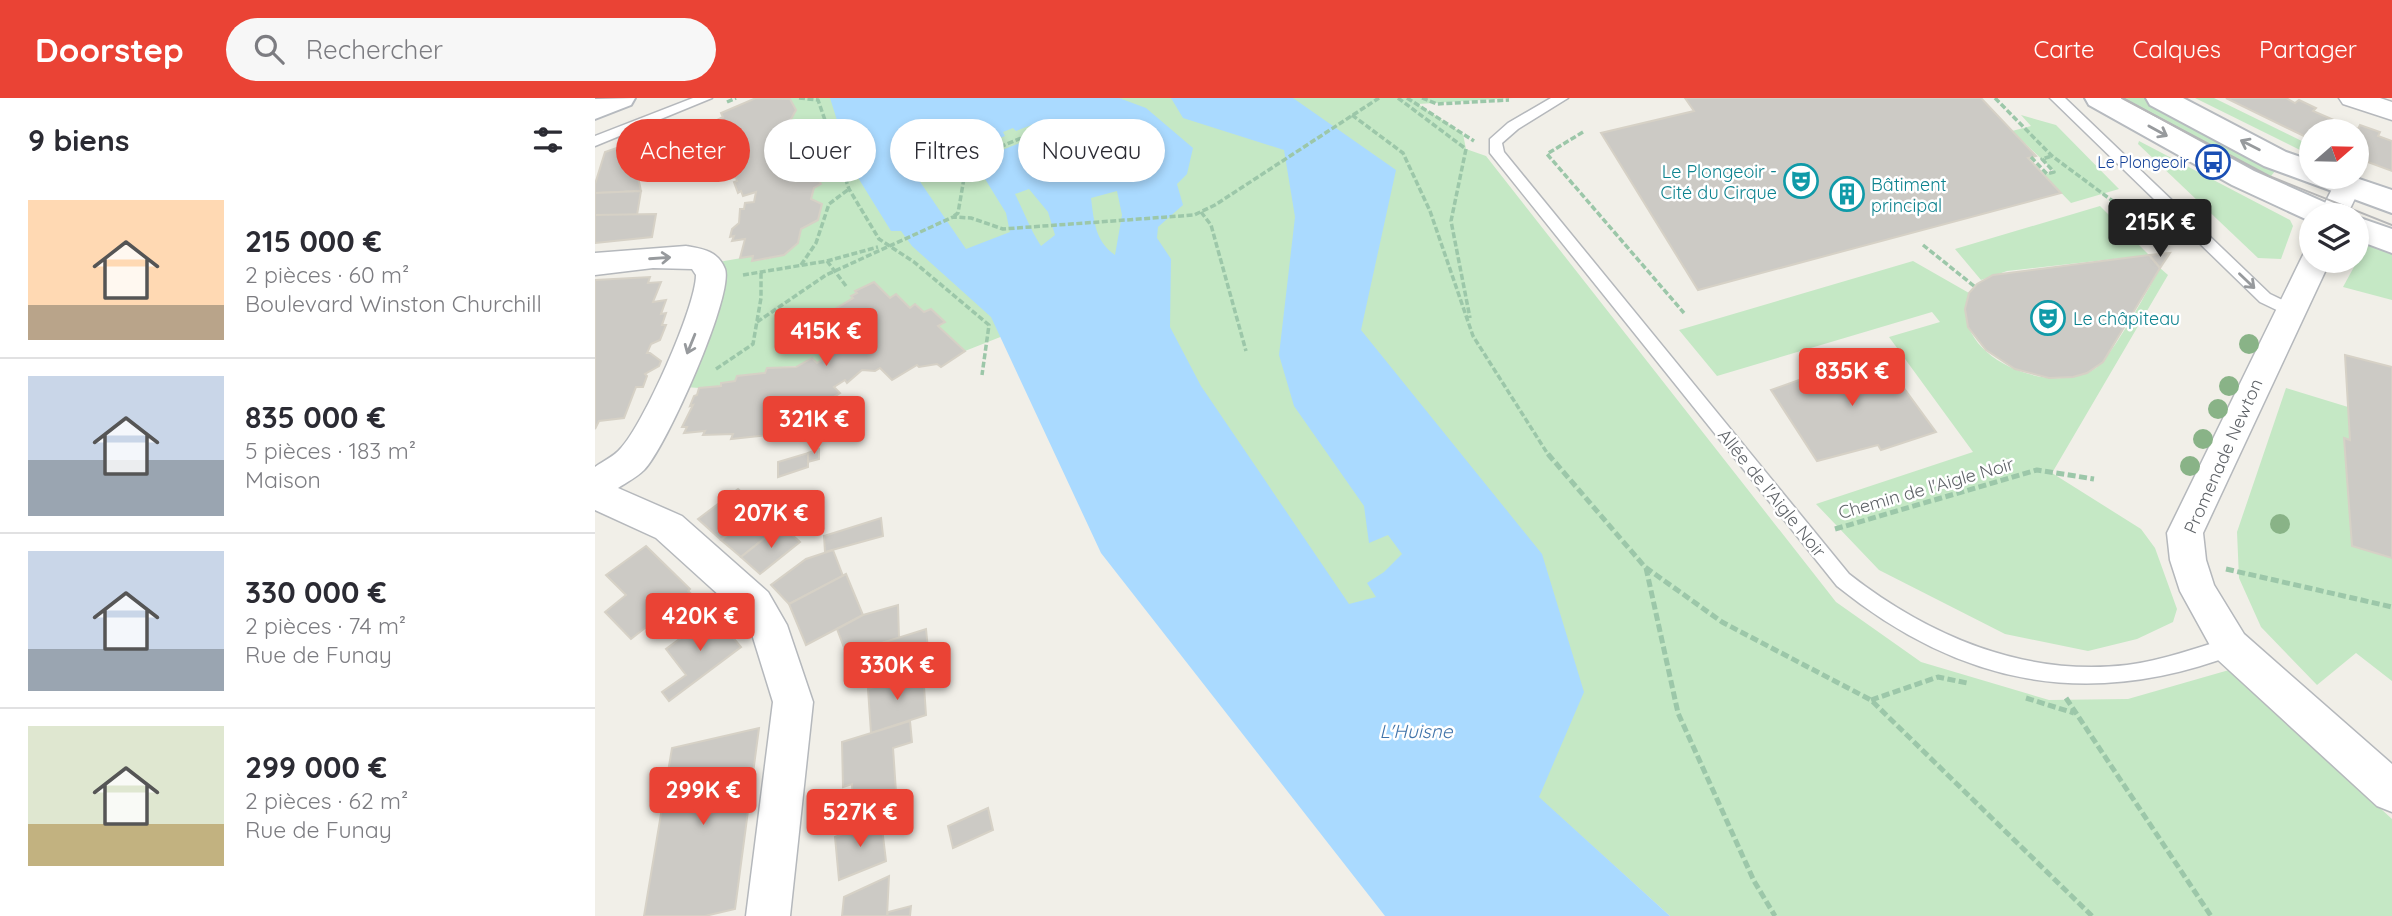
<!DOCTYPE html>
<html lang="fr">
<meta charset="utf-8">
<style>
body{margin:0;font-family:Quicksand,sans-serif;background:#f7f7f7;color:#2b2b33;height:100vh;display:flex;flex-direction:column;font-size:26px;white-space:nowrap}
*{box-sizing:border-box;margin:0}
p{font-size:23px;color:#7c7c81}
.icon{flex:none;width:38px;height:38px;fill:none;stroke:currentColor;stroke-width:2;stroke-linecap:round;stroke-linejoin:round}
.map{position:relative;flex:1;overflow:hidden}
.drawer{display:flex;flex-direction:column;background:#fff;width:595px}
.drawer>*{flex:none}
.guide{position:absolute;left:21px;top:21px;width:665px;height:63px;display:flex;gap:14px}
.needle{width:46px;rotate:70deg}
.fabs{position:absolute;left:1704px;top:21px;display:grid;gap:14px}
.fabs a{display:grid;place-items:center;width:70px;height:70px;border-radius:50%;background:#fff;box-shadow:0 4px 10px #0003;font-size:35px}
.price{position:absolute;translate:-50% -60px;padding:0 16px;border-radius:7px;background:#ea4335;color:#fff;font-size:23px;line-height:46px;filter:drop-shadow(0 2px 4px #0008)}
.price::after{content:'';position:absolute;left:50%;top:42px;width:21px;height:16px;margin-left:-10px;background:inherit;clip-path:polygon(0 0,100% 0,50% 100%)}
.price.on{background:#222;color:#fff}
ul{padding:0;list-style:none}
li{display:flex;align-items:center;gap:21px;height:175px;padding:0 28px}
li+li{border-top:2px solid #e1e1e2}
li span{display:grid;place-items:center;flex:none;width:196px;height:140px;border-radius:0px;color:#555}
li>.icon{margin-inline-start:auto}
span .icon{width:84px;height:84px;fill:#fffc;stroke-width:1}
li b{font-size:30px}
h2{display:flex;justify-content:space-between;align-items:center;height:84px;padding:0 28px;font-size:30px}
.tag{padding:0 24px;border-radius:32px;background:#fff;box-shadow:0 4px 10px #0003;font-size:24px;line-height:63px}
.tag.on{background:#ea4335;color:#fff}
header{display:flex;align-items:center;gap:42px;box-sizing:border-box;height:98px;padding:0 35px;background:#ea4335;color:#fff}
header strong{font-size:33px}
nav{display:flex;gap:38px;margin-inline-start:auto;font-size:24px}
.search{width:490px;height:63px;background:#f7f7f7;display:flex;align-items:center;gap:18px;box-sizing:border-box;padding:0 24px;border-radius:38px;color:#7c7c81;font-size:26px}
main{display:flex;flex:1;min-height:0}
.map>svg:first-child{display:block}
.green{fill:#c5e8c5}
.water{fill:#aadaff;fill-rule:evenodd}
.building{fill:#cccac5;stroke:#d6d1c6;stroke-width:2}
.lines{fill:none;stroke-linecap:round;stroke-linejoin:round}
.lane-casing{stroke:#b5b8bc;stroke-width:3}
.street-casing{stroke:#b5b8bc;stroke-width:3}
.secondary-casing{stroke:#b6babf;stroke-width:4}
.path-far1{stroke:#9cc7a9;stroke-width:3.5;stroke-dasharray:6 2.5;stroke-linecap:butt}
.path{stroke:#9cc7a9;stroke-width:5;stroke-dasharray:8 3.5;stroke-linecap:butt}
.lane{fill:#fff;fill-rule:evenodd}
.street{fill:#fff;fill-rule:evenodd}
.secondary{fill:#fff;fill-rule:evenodd}
.tram{stroke:#b6b7b8;stroke-width:2}
.tree{fill:#89b387}
.oneway{stroke:#979a9d}
.labels{text-anchor:middle;dominant-baseline:central;stroke-width:5;stroke-linejoin:round;paint-order:stroke}
.far-transit-label{font-size:16px;fill:#164399;stroke:#fff;text-anchor:end}
.culture-label{font-size:18px;fill:#0d838f;stroke:#fff;text-anchor:start}
.street-label{font-size:18px;fill:#5f6368;stroke:#fff}
.water-label{font-size:19px;font-style:italic;fill:#4174aa;stroke:#fff}
</style>
<header>
<strong>Doorstep</strong>
<div class="search"><svg class="icon" aria-label="search" viewBox="0 0 24 24"><circle cx="10" cy="10" r="6"/><path d="M15 15l6 6"/></svg>Rechercher</div>
<nav><a>Carte</a><a>Calques</a><a>Partager</a></nav>
</header>
<main>
<section class="drawer">
<h2>9 biens<svg class="icon" aria-label="filters" viewBox="0 0 24 24"><path d="M4 7h16M4 17h16"/><circle cx="9" cy="7" r="2"/><circle cx="15" cy="17" r="2"/></svg></h2>
<ul>
<li><span style="background:linear-gradient(#ffd9b3 75%,#b9a48a 0)"><svg class="icon" aria-label="home" viewBox="0 0 24 24"><path d="M3 11l9-7 9 7M6 9v11h12V9"/></svg></span><div><b>215 000 €</b><p>2 pièces · 60 m²</p><p>Boulevard Winston Churchill</p></div></li>
<li><span style="background:linear-gradient(#c9d6e8 60%,#9aa5b1 0)"><svg class="icon" aria-label="home" viewBox="0 0 24 24"><path d="M3 11l9-7 9 7M6 9v11h12V9"/></svg></span><div><b>835 000 €</b><p>5 pièces · 183 m²</p><p>Maison</p></div></li>
<li><span style="background:linear-gradient(#c9d6e8 70%,#9aa5b1 0)"><svg class="icon" aria-label="home" viewBox="0 0 24 24"><path d="M3 11l9-7 9 7M6 9v11h12V9"/></svg></span><div><b>330 000 €</b><p>2 pièces · 74 m²</p><p>Rue de Funay</p></div></li>
<li><span style="background:linear-gradient(#dfe7d0 70%,#c2b280 0)"><svg class="icon" aria-label="home" viewBox="0 0 24 24"><path d="M3 11l9-7 9 7M6 9v11h12V9"/></svg></span><div><b>299 000 €</b><p>2 pièces · 62 m²</p><p>Rue de Funay</p></div></li>
</ul>
</section>
<div class="map">
<svg width="1797" height="818" viewBox="0 0 1797 818">
<rect width="100%" height="100%" fill="#f1efe8"/>
<g class="green">
<path d="M187 0H918L823 6 868 36 871 51 891 58 1241 504 1326 564 1454 602 1533 601 1634 572 1797 721V818H1075L943 699 669 507 502 201 370 253 343 228 350 224 336 211 329 214 321 206 315 210 301 196 295 200 279 184 261 193 258 200 232 216 253 238C248 242 248 247 244 251 223 272 194 267 172 270L170 275 142 278 140 283 127 285 126 288 104 290 78 288 112 166 158 158 157 163C182 160 199 158 206 131L223 121 227 106 216 101 219 90 216 71 221 68 220 58 200 51 195 45 198 39 194 32 198 29 195 23 201 12 195 1 189 2Z"/>
<path d="M1514 0H1552L1683 69 1670 86Z"/>
<path d="M1600 0H1619L1717 48V58Z"/>
<path d="M1426 17 1461 27 1524 91 1476 105 1449 77 1459 73 1417 33 1436 28Z"/>
<path d="M1544 43 1695 122 1698 128 1686 161 1663 160 1543 46Z"/>
<path d="M1505 108 1554 157 1412 173 1386 182 1360 151Z"/>
<path d="M1771 147 1797 155V202L1748 189Z"/>
<path d="M1318 163 1374 195C1351 257 1455 301 1501 270 1516 260 1554 190 1565 170L1573 177 1457 375 1546 431 1560 450 1582 511 1578 524 1542 541 1493 553 1410 536 1284 472 1221 406 1378 354 1294 239 1345 224 1337 214 1122 278 1084 232Z"/>
<path d="M1691 290 1753 309 1755 342 1749 341 1757 448 1797 460V583L1761 555 1722 587 1666 529 1644 480 1642 434Z"/>
</g>
<path class="water" d="M235 0H524L551 10 598 50 592 76 582 86 588 107 563 129 562 140 576 161 575 229 606 288 754 506 781 499 772 485 789 474 807 456 793 437 774 445 769 408 699 308 684 257 700 119 689 52 588 20 576 0H698L801 72 766 232 947 456 989 594 944 699 1075 818H790L506 455 396 219 317 148 306 133H296L257 70ZM449 22 458 32 379 63 411 115 415 134 371 151 315 69 355 55 359 58 380 50 378 45 389 41 392 45 410 38 408 34 418 30 421 33ZM434 91 453 114 460 137 446 148C435 131 429 114 420 96ZM522 93 527 117 520 157C500 143 499 123 496 100Z"/>
<g class="building">
<path d="M161 0 195 1 201 12 195 23 199 29 194 32 198 39 195 45 200 51 212 46 220 58 221 68 216 71 226 86 219 90 216 101 227 106 223 122 206 131 203 145 189 157 157 163 158 158 145 160 150 141 137 143 139 138 135 139 137 131 144 125 145 111H149L150 105 159 104 161 94 148 98 146 93 143 95 139 84 142 83 141 79 137 80 135 75V69L143 66 141 61 152 55 149 51 139 53 136 47 127 45 124 36 127 35 122 34 120 23 128 19 126 15Z"/>
<path d="M1090 0H1386L1441 58 1433 60 1466 95 1103 192 1006 35 1099 13Z"/>
<path d="M1631 0H1691L1700 5 1704 2 1721 10 1718 13 1741 23 1763 31 1765 27 1785 34 1783 38 1797 43V73L1762 60V33H1717V42Z"/>
<path d="M36 45 46 93 0 95V86L10 54Z"/>
<path d="M46 93 42 117H0V95Z"/>
<path d="M61 116 57 139 0 145V117Z"/>
<path d="M1575 155 1565 170 1554 157Z"/>
<path d="M1554 157 1565 170 1508 264 1492 275 1478 279 1454 280 1420 271 1391 252 1373 229 1370 211 1374 195 1382 186 1398 177Z"/>
<path d="M55 179 53 185 66 184 58 204 71 202 66 216 71 215 67 227H71L65 242 56 246 52 255H55L66 263 64 268 50 276 52 278 48 289H41L29 320 4 323 0 331V182Z"/>
<path d="M279 184 295 200 301 196 315 210 320 206 329 214 336 211 350 224 343 228 370 253 346 269 342 266 324 269 322 267 297 282 285 270 280 273 267 272 252 285 250 282 239 289 245 295 233 303 236 306 212 322 206 319 195 327 184 328 182 336 136 341 138 336 108 337 110 333 89 335 92 329H87L98 307 95 308 99 298 102 297 104 290 126 288V285L140 283 142 278 170 275 172 270 201 269 217 260 222 265 245 251 253 238 232 216 258 200 256 198 262 195 260 193Z"/>
<path d="M1281 252 1341 334 1286 352 1283 347 1222 363 1176 292 1232 272 1229 268Z"/>
<path d="M1750 257 1797 269V460L1757 448 1749 340 1755 342Z"/>
<path d="M224 351V361L213 364V355Z"/>
<path d="M213 355V369L183 379V364Z"/>
<path d="M143 391 166 411 126 442 103 421Z"/>
<path d="M166 411 186 427 146 459 126 442Z"/>
<path d="M286 420 288 438 230 454 229 438Z"/>
<path d="M186 427 205 444 165 476 146 459Z"/>
<path d="M51 448 95 491 93 493 106 505 70 533 59 523 36 541 10 514 31 497 11 477Z"/>
<path d="M238 452 248 478 194 506 176 487 211 461Z"/>
<path d="M251 476 268 517 211 547 194 506Z"/>
<path d="M303 507 304 540 274 549 253 560 242 531 268 517Z"/>
<path d="M118 516 146 549 74 603 67 594 91 577 71 551Z"/>
<path d="M331 531 335 572 276 591 274 549Z"/>
<path d="M328 574 331 617 276 635 273 591Z"/>
<path d="M315 623 317 644 298 650 301 694 258 708 257 686 248 689 247 644Z"/>
<path d="M164 630 140 811 110 818H49L77 650Z"/>
<path d="M393 710 398 732 358 750 353 728Z"/>
<path d="M286 721 291 763 244 782 240 739Z"/>
<path d="M294 778 292 818H247L249 799Z"/>
<path d="M316 808 315 818H292L293 814Z"/>
</g>
<g class="lines">
<g class="lane-casing">
<g id="lane">
<path d="M98 0H117L0 48V38Z"/>
<path d="M956 0H973L923 31 907 45 909 54 1254 476C1333 538 1430 579 1532 567 1567 563 1602 549 1636 540L1643 543 1645 549 1643 555C1493 613 1365 587 1242 488L895 55V41L913 25Z"/>
<path d="M1455 0H1470L1675 196 1700 208 1703 212 1700 216H1690L1665 204Z"/>
</g>
</g>
<g class="street-casing">
<g id="street">
<path d="M1744 0H1785L1797 4V22L1748 6Z"/>
<path d="M1754 79 1762 81 1766 88 1752 117H1724L1742 81Z"/>
<path d="M91 148C108 151 123 153 130 171 139 197 71 350 49 372 42 379 32 384 23 390L87 418 173 494 192 527 218 604 195 818H151L178 604 156 533 147 518 61 440 0 412V369C8 363 20 358 26 350 48 327 101 209 101 177L97 171 58 170 0 177V155Z"/>
<path d="M1717 153V163H1735L1608 435 1611 462 1619 487 1649 536 1797 666V714L1782 708 1623 562 1585 493 1575 462 1572 435 1705 163 1709 155Z"/>
</g>
</g>
<g class="secondary-casing">
<g id="secondary">
<path d="M40 0 36 7 0 21V1Z"/>
<path d="M1490 0H1526L1659 73 1740 109 1745 117H1717V124L1637 87 1494 7Z"/>
<path d="M1551 0H1588L1691 54 1717 63V79H1758L1797 92V115L1669 68 1555 7Z"/>
<path d="M1762 119 1797 131V155L1762 142Z"/>
</g>
</g>
<g class="path-far1">
<path d="M204 0 223 2 254 91 284 141 319 164 394 227 387 277"/>
<path d="M803 0 871 51 856 123 875 220"/>
<path d="M812 0 879 43"/>
<path d="M827 0 842 6 914 2"/>
<path d="M1400 0 1457 58 1519 104"/>
<path d="M132 4 141 0"/>
<path d="M757 17 808 55 835 113 878 238 954 358"/>
<path d="M988 34 952 56 1089 215"/>
<path d="M1436 59 1452 76 1459 74 1447 61 1457 58"/>
<path d="M606 114 616 127 651 253"/>
<path d="M359 118 363 115 372 63 452 29"/>
<path d="M1328 147 1379 188"/>
<path d="M232 163 251 188"/>
<path d="M206 167 221 145 234 106 254 91"/>
<path d="M148 177 232 163 283 149"/>
<path d="M162 224 231 177 358 119 376 120 408 131 599 117 620 107 784 0"/>
<path d="M121 271 158 246 166 200V174"/>
</g>
<g class="path">
<path d="M953 356 1050 469 1127 524 1276 602 1497 818"/>
<path d="M1240 431 1442 372 1499 381"/>
<path d="M1051 470 1083 615 1159 783 1180 818"/>
<path d="M1631 471 1797 509"/>
<path d="M1431 600 1479 615"/>
<path d="M1471 600 1616 818"/>
<path d="M1276 602 1343 579 1372 585"/>
</g>
<use href="#lane" class="lane"/>
<use href="#street" class="street"/>
<use href="#secondary" class="secondary"/>
<path class="tram" d="M1527 0 1674 78 1797 127"/>
</g>
<g class="tree">
<circle cx="1654" cy="246" r="10"/>
<circle cx="1634" cy="288" r="10"/>
<circle cx="1623" cy="311" r="10"/>
<circle cx="1608" cy="341" r="10"/>
<circle cx="1595" cy="368" r="10"/>
<circle cx="1685" cy="426" r="10"/>
</g>
<defs><path id="oneway-shaft" d="M-6 0H5M1.5-3L5.5 0L1.5 3" fill="none" stroke-width="1.6" stroke-linecap="round" stroke-linejoin="round" transform="scale(1.75)"/></defs>
<g class="oneway">
<use href="#oneway-shaft" transform="translate(1563 33) rotate(29)"/>
<use href="#oneway-shaft" transform="translate(1655 47) rotate(-153)"/>
<use href="#oneway-shaft" transform="translate(65 160) rotate(-4)"/>
<use href="#oneway-shaft" transform="translate(1652 183) rotate(44)"/>
<use href="#oneway-shaft" transform="translate(96 246) rotate(112)"/>
</g>
<defs>
<g id="bus-ring" transform="scale(1.75)"><circle r="9.5" fill="#fff" stroke="#1a4fb4" stroke-width="1.5"/><path d="M-5-6H5V4H4V6H2V4H-2V6H-4V4H-5ZM-3.5-4V0h7V-4ZM-3.5 1.2v1.5H-2V1.2ZM2 1.2v1.5H3.5V1.2Z" fill="#1a4fb4"/></g>
<g id="theatre-ring" transform="scale(1.75)"><circle r="9.5" fill="#fff" stroke="#0f9aa8" stroke-width="1.5"/><path d="M-5-5.5Q0-4 5-5.5V0Q5 5 0 6Q-5 5-5 0ZM-3.3-2.5H-1v1.5H-3.3ZM1-2.5H3.3v1.5H1ZM-2.8 1Q0 5.5 2.8 1Z" fill="#0f9aa8"/></g>
<g id="building-ring" transform="scale(1.75)"><circle r="9.5" fill="#fff" stroke="#0f9aa8" stroke-width="1.5"/><path d="M-4-6H4V6H1V3H-1V6H-4ZM-2.5-4.3h1.7v1.8h-1.7ZM.8-4.3h1.7v1.8H.8ZM-2.5-1h1.7V.8h-1.7ZM.8-1h1.7V.8H.8Z" fill="#0f9aa8"/></g>
</defs>
<g fill-rule="evenodd">
<use href="#bus-ring" x="1618" y="64"/>
<use href="#theatre-ring" x="1206" y="83"/>
<use href="#building-ring" x="1252" y="96"/>
<use href="#theatre-ring" x="1453" y="220"/>
</g>
<g class="labels">
<g class="far-transit-label">
<text x="1594" y="64">Le Plongeoir</text>
</g>
<g class="culture-label">
<text x="1182" y="73" text-anchor="end">Le Plongeoir -<tspan x="1182" dy="21">Cité du Cirque</tspan></text>
<text x="1276" y="86">Bâtiment<tspan x="1276" dy="21">principal</tspan></text>
<text x="1478" y="220">Le châpiteau</text>
</g>
<g class="street-label">
<text transform="translate(1628 358) rotate(-66)">Promenade Newton</text>
<text transform="translate(1331 390) rotate(-16)">Chemin de l'Aigle Noir</text>
<text transform="translate(1177 395) rotate(51)">Allée de l'Aigle Noir</text>
</g>
<g class="water-label">
<text x="821" y="633">L'Huisne</text>
</g>
</g>
</svg>
<div class="fabs">
<a><svg class="needle" viewBox="-14 -14 28 28"><path d="M0-13l5 13h-10z" fill="#e53935"/><path d="M0 13l5-13h-10z" fill="#7c7c81"/></svg></a>
<a><svg class="icon" aria-label="layers" viewBox="0 0 24 24"><path d="M12 4l9 5-9 5-9-5zM3 14l9 5 9-5"/></svg></a>
</div>
<b class="price on" style="left:1565px;top:161px">215K €</b>
<b class="price" style="left:231px;top:270px">415K €</b>
<b class="price" style="left:1257px;top:310px">835K €</b>
<b class="price" style="left:219px;top:358px">321K €</b>
<b class="price" style="left:176px;top:452px">207K €</b>
<b class="price" style="left:105px;top:555px">420K €</b>
<b class="price" style="left:302px;top:604px">330K €</b>
<b class="price" style="left:108px;top:729px">299K €</b>
<b class="price" style="left:265px;top:751px">527K €</b>
<div class="guide">
<a class="tag on">Acheter</a>
<a class="tag">Louer</a>
<a class="tag">Filtres</a>
<a class="tag">Nouveau</a>
</div>
</div>
</main>
